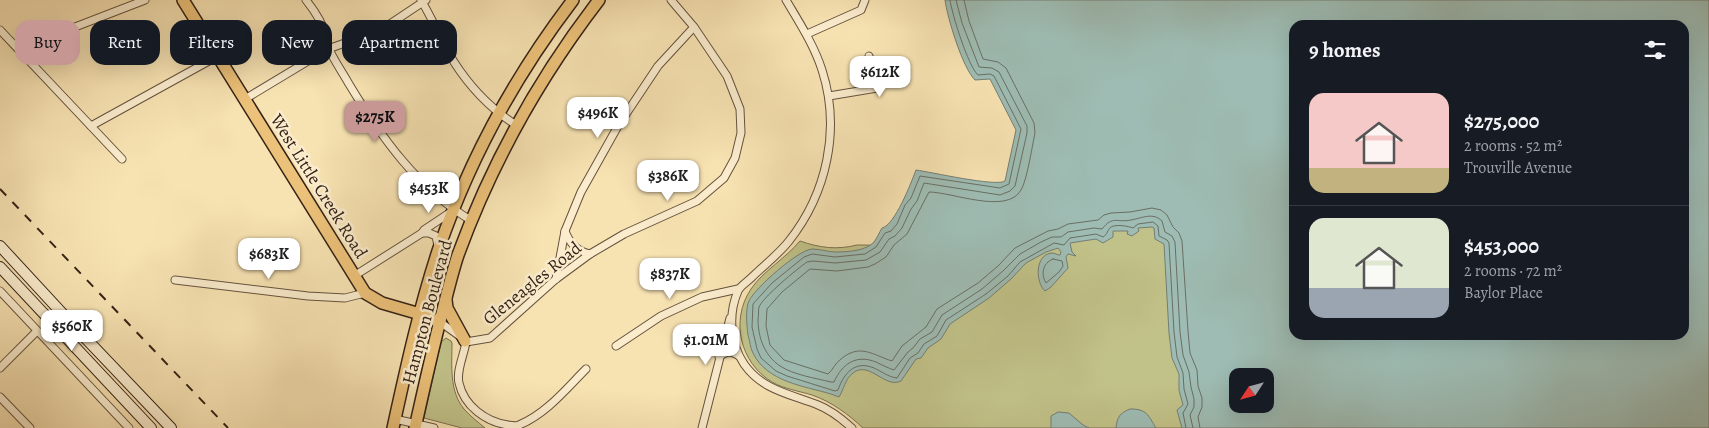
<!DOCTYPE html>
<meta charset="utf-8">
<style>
body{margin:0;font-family:Alegreya,serif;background:#20242c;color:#f1f3f6;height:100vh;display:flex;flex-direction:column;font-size:19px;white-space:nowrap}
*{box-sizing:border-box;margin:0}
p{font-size:16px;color:#9ea1a6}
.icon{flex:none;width:28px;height:28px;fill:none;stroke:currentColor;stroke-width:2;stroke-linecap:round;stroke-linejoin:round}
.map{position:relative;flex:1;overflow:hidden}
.sheet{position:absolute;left:1289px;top:20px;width:400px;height:320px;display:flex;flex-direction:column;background:#171b24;border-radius:15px;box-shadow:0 5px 20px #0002}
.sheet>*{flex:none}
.guide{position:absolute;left:15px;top:20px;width:475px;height:45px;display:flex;gap:10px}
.needle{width:32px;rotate:234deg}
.controls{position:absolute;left:1229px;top:368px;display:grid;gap:10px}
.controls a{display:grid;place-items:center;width:45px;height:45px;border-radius:10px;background:#171b24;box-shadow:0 5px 20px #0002;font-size:25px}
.price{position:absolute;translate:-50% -42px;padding:0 11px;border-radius:10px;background:#fff;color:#222;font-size:16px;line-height:32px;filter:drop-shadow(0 1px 2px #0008)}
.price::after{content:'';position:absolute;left:50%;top:30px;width:15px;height:11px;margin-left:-8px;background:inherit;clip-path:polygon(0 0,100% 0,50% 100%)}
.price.on{background:#c59692;color:#111}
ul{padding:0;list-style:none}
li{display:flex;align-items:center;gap:15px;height:125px;padding:0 20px}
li+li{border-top:1px solid #363941}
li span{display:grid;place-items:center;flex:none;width:140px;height:100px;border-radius:15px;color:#555}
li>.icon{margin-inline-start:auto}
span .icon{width:60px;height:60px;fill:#fffc;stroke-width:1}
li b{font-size:21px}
h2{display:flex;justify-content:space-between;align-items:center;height:60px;padding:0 20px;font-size:21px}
.tag{padding:0 18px;border-radius:15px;background:#171b24;box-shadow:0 5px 20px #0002;font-size:18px;line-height:45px}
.tag.on{background:#c59692;color:#111}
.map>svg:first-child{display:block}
.green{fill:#c1c289;stroke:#7a7250}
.water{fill:#9ebcb3;stroke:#747e74;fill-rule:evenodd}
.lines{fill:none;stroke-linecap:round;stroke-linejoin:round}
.shore{stroke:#696f64;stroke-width:1}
.minor-casing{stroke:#65523d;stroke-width:9}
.secondary-casing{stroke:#342216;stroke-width:12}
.primary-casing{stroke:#342216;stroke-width:14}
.minor{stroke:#faeccd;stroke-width:7}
.secondary{stroke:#faeccd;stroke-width:10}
.primary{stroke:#ecc179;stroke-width:11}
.rail{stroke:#342216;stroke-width:2;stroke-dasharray:9 9;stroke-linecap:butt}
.labels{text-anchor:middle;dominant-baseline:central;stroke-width:5;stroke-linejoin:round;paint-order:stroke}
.street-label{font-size:18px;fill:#342216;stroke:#faeccd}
</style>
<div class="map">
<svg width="1709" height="428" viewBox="0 0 1709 428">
<rect width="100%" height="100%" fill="#f7e2b2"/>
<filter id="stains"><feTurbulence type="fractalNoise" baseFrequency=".004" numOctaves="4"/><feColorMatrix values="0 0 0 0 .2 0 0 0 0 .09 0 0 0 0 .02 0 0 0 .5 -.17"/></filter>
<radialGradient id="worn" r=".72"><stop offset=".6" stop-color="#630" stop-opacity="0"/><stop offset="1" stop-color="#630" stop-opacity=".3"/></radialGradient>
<g class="green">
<path d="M1283 138 1203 428H863C848 414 832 402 812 395 799 391 784 389 772 382 740 363 730 320 751 289 763 271 786 258 800 241 820 248 837 250 857 245L1046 247Z"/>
<path d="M446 338 451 341 452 343C452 365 449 391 464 409 470 416 478 422 485 428H462L424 418 441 342Z"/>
</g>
<g class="water">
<path d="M945 0H1709V428H1182L1177 410 1183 405 1179 390V374L1172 358 1169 333 1164 244 1155 239 1154 228 1152 227 1138 228 1139 231 1132 236 1127 234 1128 231H1113V237L1103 243 1096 239 1070 243 1072 252 1076 256 1068 254 1066 257 1068 268 1051 287 1045 291C1035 282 1035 254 1052 253 1055 253 1057 255 1060 255L1061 252 1058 248 1046 252 1026 263 1011 279 989 298 950 324 941 339 928 348 921 358 916 359 901 381C885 389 869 360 853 373 845 379 844 389 839 397L831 394C804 386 767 382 753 353 750 348 750 341 748 335 747 328 745 308 749 301 755 288 798 250 812 249 820 249 828 252 835 252 847 252 866 251 874 242 877 238 879 233 882 228 895 225 911 183 916 170 931 172 996 187 1005 181L1016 130 990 79 975 80C962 67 947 16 945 0ZM1294 25H1684V335H1294ZM1238 376H1265V404H1238Z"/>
<path d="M1130 409C1147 409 1148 415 1156 428H1116C1117 417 1120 413 1130 409Z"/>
<path d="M1058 412 1069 413 1083 425 1089 428H1051V416Z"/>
</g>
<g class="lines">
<g class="shore">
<path d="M950 0C952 14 968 66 978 75L990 74 994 76 1021 129 1009 184 1000 188 920 176 911 198 905 205 897 224 891 231 885 233 876 247 865 254 835 257 812 254 804 257 772 283 753 304 752 327 757 349 761 358 776 371 787 376 835 391 838 390C844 373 855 360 874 368 881 371 888 377 897 378L910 358 918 353 924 344 937 336 946 320 986 294 1008 276 1020 262 1054 243 1064 245 1070 238 1096 234 1103 237C1108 234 1107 230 1111 227 1116 224 1128 226 1133 228L1138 224 1153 222 1158 226 1159 236 1167 240 1169 243 1174 332 1177 357 1183 373 1184 389 1188 404 1183 413 1186 428"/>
<path d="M956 0 962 23 979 67 992 68 999 72 1027 126V133L1015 186 1010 191 1000 195 924 183 917 201 911 209 902 228 895 236 889 239 880 252 866 260 835 263 813 261 807 262C797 269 763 297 759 307 758 310 759 316 758 319 758 337 764 355 780 366 794 375 815 378 831 382H834C842 364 856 354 876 362 882 365 888 368 894 370L908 352 913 348 920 339 932 332 942 315 982 289 1003 271 1020 254 1041 242 1052 237H1061L1068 232 1094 228 1102 229C1113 215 1117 223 1131 220 1142 218 1153 212 1162 221L1165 232 1172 236 1175 242 1180 332 1183 355 1189 372 1191 387 1194 399V407L1190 415 1193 428"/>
<path d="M964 0 969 21 983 59 998 62 1006 68 1034 123 1035 133C1032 147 1027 180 1021 190 1007 215 952 192 929 192L907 234 894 245 886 257 875 264 868 267 837 271 810 269 782 292 767 309 766 326 770 345 784 360 828 374C833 370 835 363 841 359 860 343 873 355 892 361L902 346 926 327 937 309 978 283 998 266 1015 248 1048 231 1058 229 1068 224 1098 220 1104 215 1111 213 1130 212 1152 208 1161 210 1167 215 1173 227 1179 233 1182 241 1188 331 1190 353 1197 370 1198 386 1202 398V407L1198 417 1200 428"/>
<path d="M1053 259 1062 261 1063 266 1059 272 1046 283C1041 275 1042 263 1053 259Z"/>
</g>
<g class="minor-casing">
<g id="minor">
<path d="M306 0C314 10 323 24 326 36 328 41 327 46 330 51 335 62 343 73 349 84 381 137 418 189 472 221"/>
<path d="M421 0C433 20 442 42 454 62 470 87 491 109 516 125"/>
<path d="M786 0C799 22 814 45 822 70 841 129 827 193 789 241 778 255 763 266 751 278 747 282 740 286 738 291 728 314 730 343 744 364 762 390 790 394 818 405 831 410 842 419 852 428"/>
<path d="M0 30 122 159"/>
<path d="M807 34 861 10 865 0"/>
<path d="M18 49 145 0"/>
<path d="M829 96 877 88 869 56"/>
<path d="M245 99 328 49 381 30 426 0"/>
<path d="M91 126 218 56"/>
<path d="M565 231C570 244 577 251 590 254"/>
<path d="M422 233H429L436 236 438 246"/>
<path d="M354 276 422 233 424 230 451 212"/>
<path d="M556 279 565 231 581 192 618 126 658 66 694 27"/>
<path d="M175 280 308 296 345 298 365 293"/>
<path d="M0 291 129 428"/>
<path d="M440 322 461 337"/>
<path d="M466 342 490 338 556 279 590 254 624 234 697 201 724 178 735 158 741 133 740 109 727 76 694 27 671 0"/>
<path d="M466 342C464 355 456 371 459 383 464 406 486 422 508 425 512 425 516 427 519 425 546 414 566 389 586 369"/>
<path d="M616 346 661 316 702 297 738 289"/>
<path d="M719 357C727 351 731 351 739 356"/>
<path d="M0 368 37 331"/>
<path d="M0 397 30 428"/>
<path d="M395 419 434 428"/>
<path d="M702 428 730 318"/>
</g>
</g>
<g class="secondary-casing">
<g id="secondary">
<path d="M0 246 73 325 171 428"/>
<path d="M0 267 151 428"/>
</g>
</g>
<g class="primary-casing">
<g id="primary">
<path d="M183 0 365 293 382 303 420 314 440 322"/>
<path d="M446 300 447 308 465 341"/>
<path d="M393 428C406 369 419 309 438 251 469 160 515 76 573 0"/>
<path d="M415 428C423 392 431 356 440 321 446 299 451 276 458 255 492 162 539 78 599 0"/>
</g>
</g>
<use href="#minor" class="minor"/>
<use href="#secondary" class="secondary"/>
<use href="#primary" class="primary"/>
<path class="rail" d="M0 189 228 428"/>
</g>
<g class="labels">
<g class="street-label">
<text transform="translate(319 186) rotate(58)">West Little Creek Road</text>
<text transform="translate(532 283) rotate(-39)">Gleneagles Road</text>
<text transform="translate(427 312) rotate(-75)">Hampton Boulevard</text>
</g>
</g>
<rect width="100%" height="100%" filter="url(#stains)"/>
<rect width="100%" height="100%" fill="url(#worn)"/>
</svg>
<div class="controls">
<a><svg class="needle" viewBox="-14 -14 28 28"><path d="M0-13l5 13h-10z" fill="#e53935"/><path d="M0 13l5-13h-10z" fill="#9ea1a6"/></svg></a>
</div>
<b class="price" style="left:880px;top:98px">$612K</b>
<b class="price" style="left:598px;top:139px">$496K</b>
<b class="price on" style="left:375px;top:143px">$275K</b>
<b class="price" style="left:668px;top:202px">$386K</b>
<b class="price" style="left:429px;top:214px">$453K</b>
<b class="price" style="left:269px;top:280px">$683K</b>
<b class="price" style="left:670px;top:300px">$837K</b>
<b class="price" style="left:72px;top:352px">$560K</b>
<b class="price" style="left:706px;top:366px">$1.01M</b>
<div class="guide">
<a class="tag on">Buy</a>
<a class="tag">Rent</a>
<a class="tag">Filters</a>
<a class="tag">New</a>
<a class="tag">Apartment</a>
</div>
<section class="sheet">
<h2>9 homes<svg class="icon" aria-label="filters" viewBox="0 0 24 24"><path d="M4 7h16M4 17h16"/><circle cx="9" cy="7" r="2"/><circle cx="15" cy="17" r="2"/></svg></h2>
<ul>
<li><span style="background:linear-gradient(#f6c9c9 75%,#c2b280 0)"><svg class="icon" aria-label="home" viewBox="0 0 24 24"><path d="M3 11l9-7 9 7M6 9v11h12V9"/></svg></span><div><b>$275,000</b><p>2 rooms · 52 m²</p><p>Trouville Avenue</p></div></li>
<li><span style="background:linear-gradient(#dfe7d0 70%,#9aa5b1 0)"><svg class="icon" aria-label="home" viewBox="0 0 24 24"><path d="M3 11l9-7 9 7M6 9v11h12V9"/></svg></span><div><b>$453,000</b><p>2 rooms · 72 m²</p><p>Baylor Place</p></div></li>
</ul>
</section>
</div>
